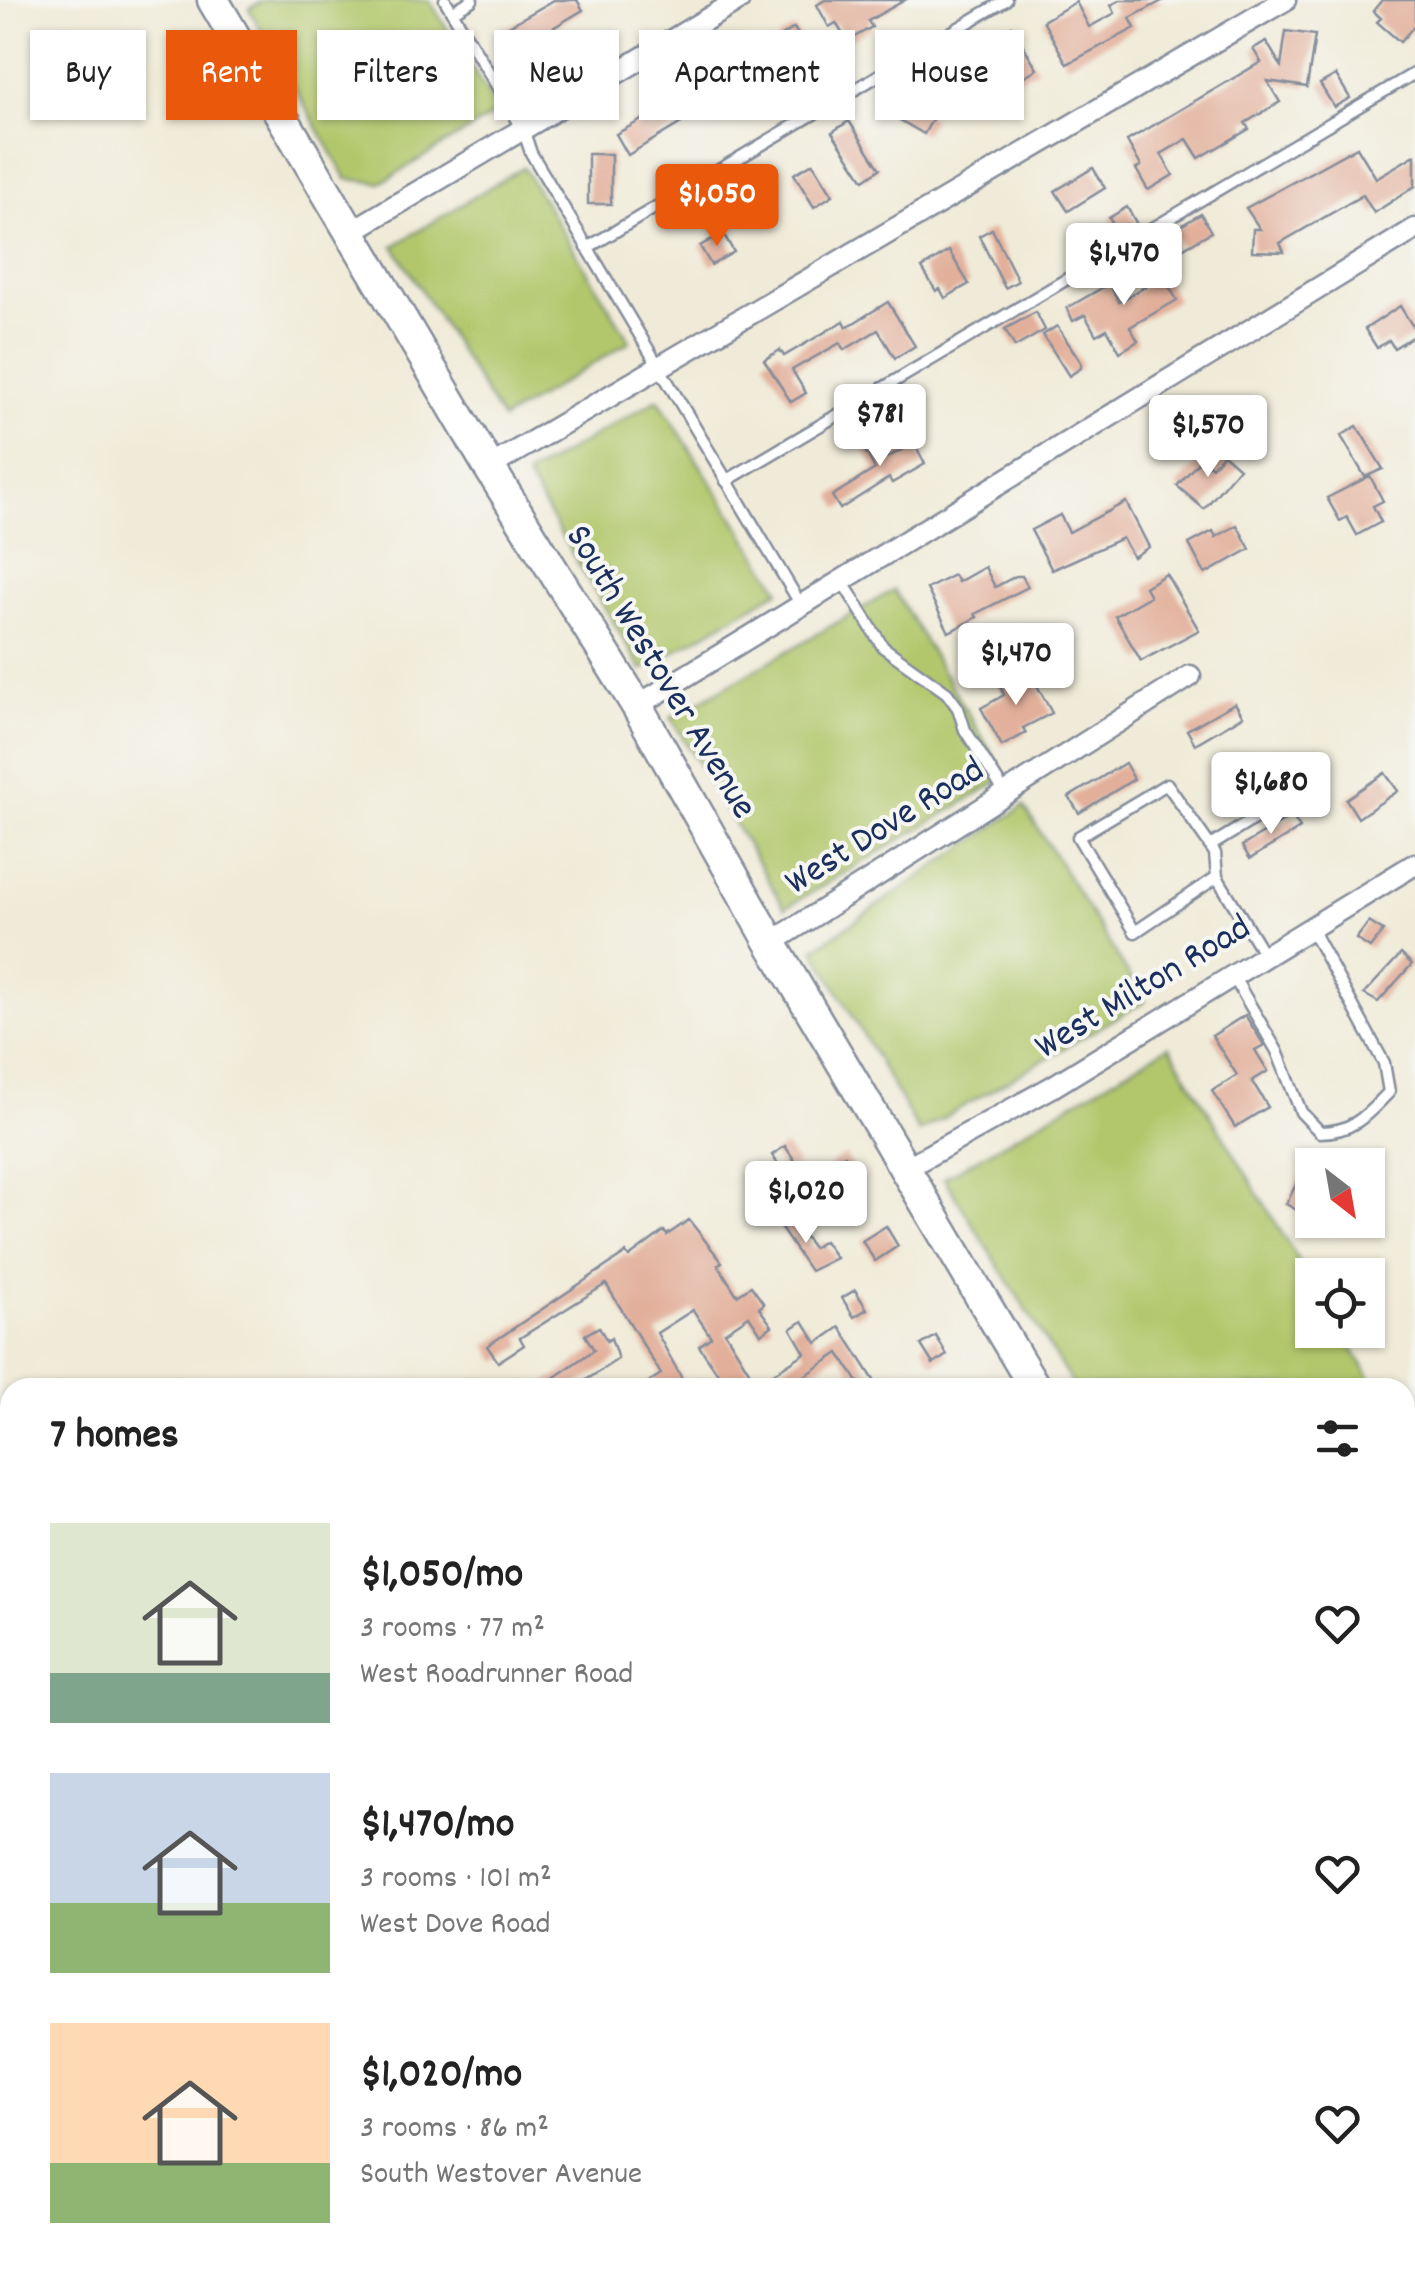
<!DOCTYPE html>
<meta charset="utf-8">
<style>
body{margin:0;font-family:Dekko,sans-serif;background:#f2f2f2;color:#222;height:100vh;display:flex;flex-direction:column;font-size:38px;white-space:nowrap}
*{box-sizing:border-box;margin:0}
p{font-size:32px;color:#767676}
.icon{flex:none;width:55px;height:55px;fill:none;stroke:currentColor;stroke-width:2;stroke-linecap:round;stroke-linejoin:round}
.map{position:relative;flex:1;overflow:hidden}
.drawer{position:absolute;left:0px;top:1378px;width:1415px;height:892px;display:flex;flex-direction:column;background:#fff;border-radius:30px 30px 0 0;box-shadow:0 2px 8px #0004}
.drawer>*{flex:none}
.top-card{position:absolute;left:30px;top:30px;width:1355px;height:90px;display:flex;gap:20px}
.needle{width:65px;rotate:149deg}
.tools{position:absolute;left:1295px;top:1148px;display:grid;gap:20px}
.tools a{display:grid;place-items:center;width:90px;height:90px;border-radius:0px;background:#fff;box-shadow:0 2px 8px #0004;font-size:50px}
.price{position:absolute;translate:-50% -85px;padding:0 22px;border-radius:10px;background:#fff;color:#222;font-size:32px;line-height:65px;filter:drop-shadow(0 2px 5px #0008)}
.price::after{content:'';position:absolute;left:50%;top:60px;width:30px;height:22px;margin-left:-15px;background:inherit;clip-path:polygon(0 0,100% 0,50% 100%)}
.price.on{background:#ea580c;color:#fff}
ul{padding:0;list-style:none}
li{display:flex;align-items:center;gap:30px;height:250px;padding:0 50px}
li span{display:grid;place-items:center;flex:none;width:280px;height:200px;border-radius:0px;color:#555}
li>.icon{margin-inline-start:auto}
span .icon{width:120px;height:120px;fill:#fffc;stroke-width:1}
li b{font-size:42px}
h2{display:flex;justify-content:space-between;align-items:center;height:120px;padding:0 50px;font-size:42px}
.pill{padding:0 35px;border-radius:0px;background:#fff;box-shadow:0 2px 8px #0004;font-size:35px;line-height:90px}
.pill.on{background:#ea580c;color:#fff}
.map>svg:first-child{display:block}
.green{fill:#b2c76c;stroke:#667b65;stroke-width:2.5}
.building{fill:#e2af9a}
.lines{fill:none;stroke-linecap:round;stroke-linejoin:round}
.lane-casing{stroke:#868d9b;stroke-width:15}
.street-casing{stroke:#868d9b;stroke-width:25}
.secondary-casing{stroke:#868d9b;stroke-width:35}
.lane{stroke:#fff;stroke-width:10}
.street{stroke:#fff;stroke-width:20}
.secondary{stroke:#fff;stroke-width:30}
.labels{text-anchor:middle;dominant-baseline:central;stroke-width:8;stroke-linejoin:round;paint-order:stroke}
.street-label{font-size:38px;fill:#1b2f5e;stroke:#f6f6f2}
</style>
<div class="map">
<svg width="1415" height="2269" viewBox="0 0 1415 2269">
<rect width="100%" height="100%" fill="#f6f6f2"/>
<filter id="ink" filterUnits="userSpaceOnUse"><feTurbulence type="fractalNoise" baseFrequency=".01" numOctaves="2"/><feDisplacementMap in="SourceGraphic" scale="20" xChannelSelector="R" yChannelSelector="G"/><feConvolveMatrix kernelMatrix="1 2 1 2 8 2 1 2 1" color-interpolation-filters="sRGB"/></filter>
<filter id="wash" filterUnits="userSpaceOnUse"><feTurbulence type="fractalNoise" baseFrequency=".0048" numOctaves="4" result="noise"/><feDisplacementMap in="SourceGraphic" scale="40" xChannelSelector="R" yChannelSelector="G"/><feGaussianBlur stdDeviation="2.25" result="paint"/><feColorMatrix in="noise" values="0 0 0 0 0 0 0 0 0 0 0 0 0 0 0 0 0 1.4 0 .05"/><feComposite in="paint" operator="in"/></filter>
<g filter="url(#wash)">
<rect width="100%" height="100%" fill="#f0ebd8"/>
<g class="green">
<path d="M264 0H429L499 111 381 183 347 179 249 9Z"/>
<path d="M523 167 630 341 502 420 394 246Z"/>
<path d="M658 399 780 590 642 670 526 476Z"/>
<path d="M894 590 1006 777 785 908 671 718Z"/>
<path d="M1024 806 1145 1001 919 1132 814 949Z"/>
<path d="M1169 1046 1312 1283V1330H1341L1376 1387H1074L944 1178Z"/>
<path d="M1405 1743 1415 1759V2052L1405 2036Z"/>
</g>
<g id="blocks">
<g class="building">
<path d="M554 0H577L583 10 536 38 541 45 511 62 495 34Z"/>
<path d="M825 0H905L868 21 872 27 847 41 836 23 829 27 817 5Z"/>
<path d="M1121 0H1164L1130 18 1135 28 1067 64 1043 21 1076 2 1089 27 1115 13 1111 5Z"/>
<path d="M1382 0H1415V25L1400 42 1377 22 1381 18 1373 11Z"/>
<path d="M1012 26 1037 69 1019 79 995 36Z"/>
<path d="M794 28 820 69 802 80 777 39Z"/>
<path d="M1286 31 1315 35 1307 87 1267 81 1280 102 1245 123 1249 129 1199 158 1187 139 1161 154 1173 175 1148 190 1136 169 1141 166 1127 141 1261 62 1253 49 1266 41 1281 66Z"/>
<path d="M736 58 746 74 760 66 774 89 745 107 731 84 707 98 711 105 628 155 616 134 669 105 666 99Z"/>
<path d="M961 68 979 101 963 109 945 77Z"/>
<path d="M1336 75 1350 98 1334 107 1320 84Z"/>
<path d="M897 97 933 118 924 134 888 113Z"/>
<path d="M849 121 880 169 864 180 832 132Z"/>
<path d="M1357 147 1376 178 1415 155V186L1374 213 1363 195 1280 243 1284 252 1252 251 1253 229H1260L1246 208Z"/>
<rect x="588" y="154" width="23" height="50"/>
<path d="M813 163 833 195 814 207 794 174Z"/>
<path d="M1093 168 1105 188 1068 211 1055 191Z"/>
<path d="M1127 207 1138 226 1120 236 1109 218Z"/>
<path d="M1201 214 1211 232 1182 249 1172 231Z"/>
<path d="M992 229 1018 281 1005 288 979 236Z"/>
<path d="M723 233 734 252 711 265 700 246Z"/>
<path d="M949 251 969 284 945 298 940 289 936 291 922 268Z"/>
<path d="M1155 263 1177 300 1130 327 1138 341 1120 352 1107 329 1096 335 1085 315 1073 321 1067 308 1109 284 1119 302 1148 285 1140 272Z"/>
<path d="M888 302 915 346 895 358 878 330 844 350 840 343 792 370 806 393 791 402 764 360 780 350 784 356 844 321 847 327Z"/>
<path d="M1400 306 1415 330V335L1394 348 1389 340 1377 348 1365 329Z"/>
<path d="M1036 312 1045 330 1015 347 1005 329Z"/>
<path d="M1057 326 1081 362V368L1069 376 1043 335Z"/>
<path d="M1357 426 1383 469 1365 477 1341 436Z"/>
<path d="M872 430 887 458 914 443 925 464 892 483 889 478 840 509 832 496 875 469 858 438Z"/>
<path d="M1223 454 1239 468 1204 509 1177 486 1202 458 1212 467Z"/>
<path d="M1370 476 1383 501 1373 506 1381 522 1357 535 1347 517 1340 521 1327 498Z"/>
<path d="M1126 502 1149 547 1133 557 1122 538 1052 570 1031 530 1060 515 1069 532Z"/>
<path d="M1237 525 1250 549 1205 574 1189 544 1213 531 1216 537Z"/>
<path d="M985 567 995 587 1016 576H1022L1028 587 975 614 977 617 949 632 927 589 954 575 958 582Z"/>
<path d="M1166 574 1199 630 1141 661 1115 616 1150 596 1145 587Z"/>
<path d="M1028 669 1052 713 1023 728 1026 733 1002 746 981 708 1004 695 999 685Z"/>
<path d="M1235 703 1243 716 1195 744 1187 730Z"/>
<path d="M1125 763 1134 779 1079 813 1069 797Z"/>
<path d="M1385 773 1398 791 1358 818 1346 799Z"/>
<path d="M1296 784 1305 798 1286 809 1278 795Z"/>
<path d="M1292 816 1300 828 1250 859 1242 846Z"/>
<path d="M1369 922 1383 931 1370 948 1356 939Z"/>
<path d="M1401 954 1412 964 1378 1002 1364 994Z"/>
<path d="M1245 1015 1264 1045 1255 1050 1268 1071 1252 1081 1268 1107 1235 1127 1212 1091 1237 1075 1212 1036Z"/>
<path d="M785 1146 797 1164 784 1173 772 1155Z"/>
<path d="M845 1155 856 1174 842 1183 830 1164Z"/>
<path d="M1301 1175 1312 1181V1202L1306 1215 1286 1204Z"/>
<path d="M790 1216 813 1248 824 1241 836 1258 810 1271 778 1224Z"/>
<path d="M689 1220 722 1262 718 1265 737 1295 751 1286 764 1304 759 1308 772 1326 761 1334 749 1316 725 1332 757 1384 805 1353 791 1329 803 1321 817 1343 840 1327 879 1388H862L839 1353 803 1377 810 1388H742L737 1379 726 1385 699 1346 711 1337 693 1310 657 1333 687 1388H639L661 1374 606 1284 520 1338 524 1345 498 1362 487 1346 626 1253 629 1257 664 1231 667 1235Z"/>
<path d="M886 1226 898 1246 875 1261 862 1241Z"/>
<path d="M855 1290 867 1309 854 1317 842 1298Z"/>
<path d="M599 1327 607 1341 611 1338 618 1359 574 1388H539L594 1350 585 1335Z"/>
<path d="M936 1336 947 1355 933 1364 921 1345Z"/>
</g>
</g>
</g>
<g filter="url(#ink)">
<use href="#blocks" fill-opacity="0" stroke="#868d9b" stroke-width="2.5"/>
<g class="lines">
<g class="lane-casing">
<g id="lane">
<path d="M445 0 523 129 531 153 801 605"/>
<path d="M452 12 472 0"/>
<path d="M587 248 1006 0"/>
<path d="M726 481 1415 73"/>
<path d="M842 581 883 647 947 693 958 708 965 730 1005 793"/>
<path d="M1210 846 1272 808"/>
<path d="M1217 877 1135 932 1078 837 1167 784 1215 853 1217 877 1265 956"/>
<path d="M1233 976 1277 1051 1301 1112 1320 1132C1353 1132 1367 1115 1389 1092L1384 1063 1311 929"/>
<path d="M1405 1784 1415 1799"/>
<path d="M0 2212 10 2218"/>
<path d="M0 2229V2231"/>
<path d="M0 2268 10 2250"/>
</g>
</g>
<g class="street-casing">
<g id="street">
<path d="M349 233 739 0"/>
<path d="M489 467 1285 0"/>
<path d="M637 706 1415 229"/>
<path d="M771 943 1190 676"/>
<path d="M906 1168 1052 1087 1415 864"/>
<path d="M1405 2098 1415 2115"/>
<path d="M893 2260 899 2269"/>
</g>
</g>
<g class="secondary-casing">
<g id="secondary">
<path d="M213 0 489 467 637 706 771 943 1035 1388"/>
<path d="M1405 1522 1415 1516"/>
<path d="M182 2269 197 2260"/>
</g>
</g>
<use href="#lane" class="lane"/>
<use href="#street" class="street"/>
<use href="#secondary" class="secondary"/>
</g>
</g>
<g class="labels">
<g class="street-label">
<text transform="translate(659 673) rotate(59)">South Westover Avenue</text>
<text transform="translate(886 828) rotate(-32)">West Dove Road</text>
<text transform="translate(1144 989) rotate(-31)">West Milton Road</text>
</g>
</g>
</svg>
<div class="tools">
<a><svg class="needle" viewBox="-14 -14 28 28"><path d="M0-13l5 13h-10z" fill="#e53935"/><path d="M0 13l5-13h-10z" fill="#767676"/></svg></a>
<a><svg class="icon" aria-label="locate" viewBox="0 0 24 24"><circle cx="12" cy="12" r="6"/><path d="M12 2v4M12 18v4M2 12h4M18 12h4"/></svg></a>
</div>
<b class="price on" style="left:717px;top:249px">$1,050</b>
<b class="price" style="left:1124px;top:308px">$1,470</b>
<b class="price" style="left:880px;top:469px">$781</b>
<b class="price" style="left:1208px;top:480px">$1,570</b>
<b class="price" style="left:1016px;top:708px">$1,470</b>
<b class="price" style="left:1271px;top:837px">$1,680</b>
<b class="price" style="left:806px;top:1246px">$1,020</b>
<div class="top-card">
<a class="pill">Buy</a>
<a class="pill on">Rent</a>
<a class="pill">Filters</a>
<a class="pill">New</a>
<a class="pill">Apartment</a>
<a class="pill">House</a>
</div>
<section class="drawer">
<h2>7 homes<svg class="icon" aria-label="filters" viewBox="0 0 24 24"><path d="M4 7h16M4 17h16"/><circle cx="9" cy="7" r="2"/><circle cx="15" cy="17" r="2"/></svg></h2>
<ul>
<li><span style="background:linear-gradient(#dfe7d0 75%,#7fa58c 0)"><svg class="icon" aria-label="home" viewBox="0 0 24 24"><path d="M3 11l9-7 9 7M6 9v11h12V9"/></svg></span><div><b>$1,050/mo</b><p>3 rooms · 77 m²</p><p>West Roadrunner Road</p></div><svg class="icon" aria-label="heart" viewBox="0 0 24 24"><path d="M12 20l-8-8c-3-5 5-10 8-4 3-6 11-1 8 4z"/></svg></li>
<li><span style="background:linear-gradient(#c9d6e8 65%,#8fb573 0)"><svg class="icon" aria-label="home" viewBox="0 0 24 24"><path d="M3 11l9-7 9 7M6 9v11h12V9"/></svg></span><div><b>$1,470/mo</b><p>3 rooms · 101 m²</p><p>West Dove Road</p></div><svg class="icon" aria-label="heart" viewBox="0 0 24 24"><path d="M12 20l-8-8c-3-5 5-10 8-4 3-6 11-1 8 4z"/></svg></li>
<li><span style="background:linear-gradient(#ffd9b3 70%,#8fb573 0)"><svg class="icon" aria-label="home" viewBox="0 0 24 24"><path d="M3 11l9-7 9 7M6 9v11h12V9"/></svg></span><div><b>$1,020/mo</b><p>3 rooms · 86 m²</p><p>South Westover Avenue</p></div><svg class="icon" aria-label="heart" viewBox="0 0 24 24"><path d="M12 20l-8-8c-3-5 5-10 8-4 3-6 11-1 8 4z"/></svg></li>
</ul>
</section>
</div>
